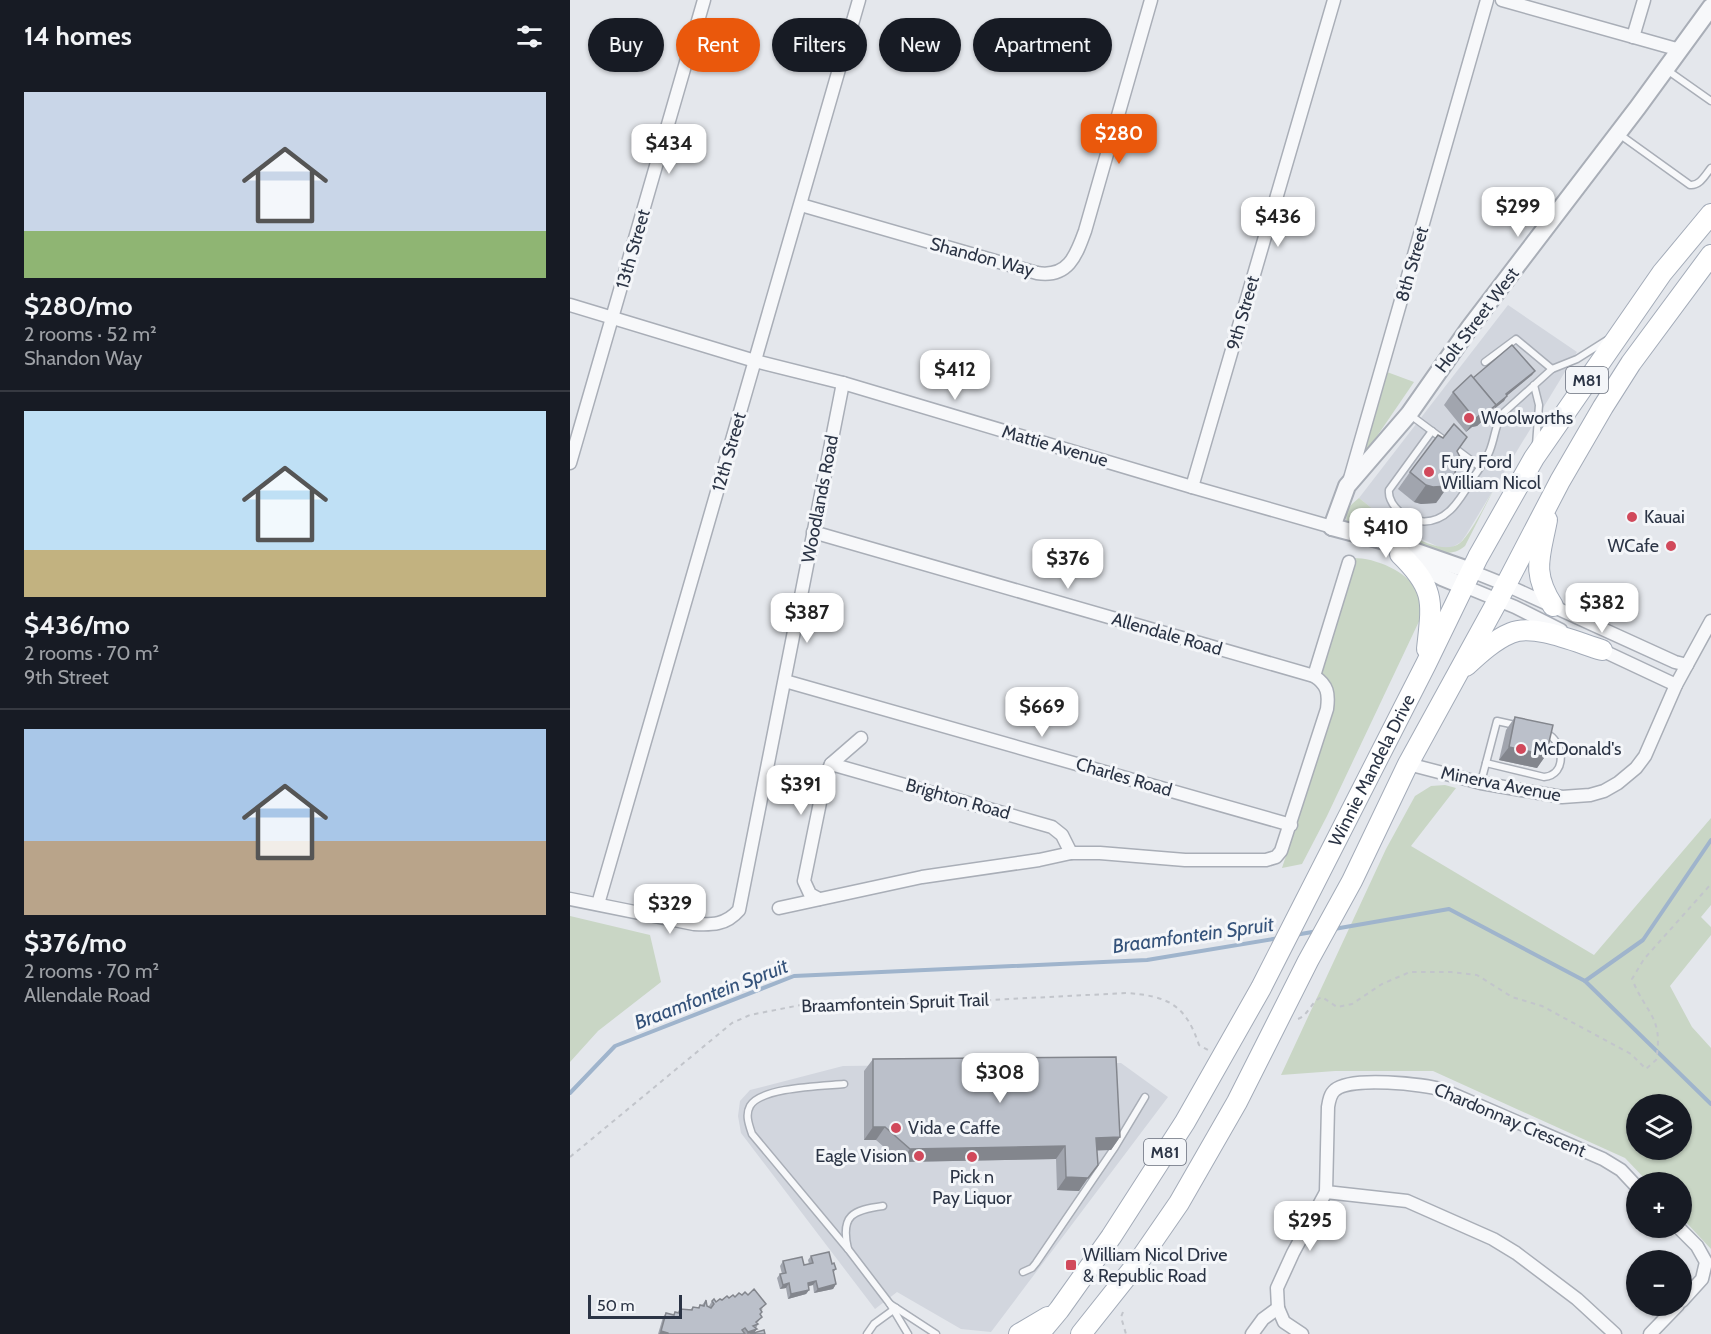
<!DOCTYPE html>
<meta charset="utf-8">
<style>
body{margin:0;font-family:Cabin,sans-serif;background:#242831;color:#f1f3f6;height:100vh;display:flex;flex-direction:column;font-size:22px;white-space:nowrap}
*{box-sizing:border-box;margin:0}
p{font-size:20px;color:#9ea1a6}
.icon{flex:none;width:33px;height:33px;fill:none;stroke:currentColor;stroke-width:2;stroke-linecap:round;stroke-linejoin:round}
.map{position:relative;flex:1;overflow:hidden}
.drawer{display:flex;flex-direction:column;background:#171b24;width:570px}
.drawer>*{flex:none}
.banner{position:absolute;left:18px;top:18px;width:570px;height:54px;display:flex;gap:12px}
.controls{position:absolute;left:1056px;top:1094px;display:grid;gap:12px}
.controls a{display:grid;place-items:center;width:66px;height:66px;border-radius:50%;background:#171b24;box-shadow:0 2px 4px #0004;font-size:30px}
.scale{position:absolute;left:18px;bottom:15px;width:94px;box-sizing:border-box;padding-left:6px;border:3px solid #2b3445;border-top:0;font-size:16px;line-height:21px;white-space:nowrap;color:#2b3445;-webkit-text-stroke:4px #f4f6f9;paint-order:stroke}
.price{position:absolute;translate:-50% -51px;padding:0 14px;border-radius:12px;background:#fff;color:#222;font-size:20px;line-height:39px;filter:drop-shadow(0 2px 3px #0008)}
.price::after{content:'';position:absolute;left:50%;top:36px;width:18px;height:14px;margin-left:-9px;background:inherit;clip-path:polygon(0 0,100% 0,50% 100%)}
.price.selected{background:#ea580c;color:#fff}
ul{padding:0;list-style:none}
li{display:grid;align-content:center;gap:12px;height:318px;padding:0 24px}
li+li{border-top:2px solid #363941}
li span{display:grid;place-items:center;height:186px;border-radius:0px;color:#555}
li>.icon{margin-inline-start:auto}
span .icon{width:108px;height:108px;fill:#fffc;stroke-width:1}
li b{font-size:26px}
h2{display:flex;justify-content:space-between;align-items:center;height:72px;padding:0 24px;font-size:26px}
.tag{padding:0 21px;border-radius:27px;background:#171b24;box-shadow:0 2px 4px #0004;font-size:21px;line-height:54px}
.tag.selected{background:#ea580c;color:#fff}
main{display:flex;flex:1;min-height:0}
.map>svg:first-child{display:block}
.built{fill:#d2d6de}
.green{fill:#c9d6c5;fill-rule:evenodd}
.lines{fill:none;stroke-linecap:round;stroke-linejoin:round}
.stream{stroke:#9fb4cc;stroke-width:4}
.service-casing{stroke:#a9aeb7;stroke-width:9}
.minor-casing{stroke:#a9aeb7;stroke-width:15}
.tertiary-casing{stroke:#a9aeb7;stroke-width:20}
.primary-casing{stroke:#a3abb8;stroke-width:22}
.path{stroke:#c2c5cb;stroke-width:2;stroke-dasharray:4.5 4.5;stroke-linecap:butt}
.service{stroke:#f7f8fa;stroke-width:6}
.minor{stroke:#f7f8fa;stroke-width:12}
.tertiary{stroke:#f7f8fa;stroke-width:16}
.primary{stroke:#fff;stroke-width:20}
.wall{fill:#a1a5ae}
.shaded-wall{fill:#83868d}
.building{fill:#bbc0ca;stroke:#83868d;stroke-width:1.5}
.poi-dot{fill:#d1495b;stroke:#f4f6f9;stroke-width:2}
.labels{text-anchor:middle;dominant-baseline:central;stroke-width:6;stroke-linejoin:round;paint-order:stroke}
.shield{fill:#f4f6f9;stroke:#676e7b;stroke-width:1.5}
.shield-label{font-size:16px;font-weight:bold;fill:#2b3445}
.street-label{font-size:18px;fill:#2b3445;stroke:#f4f6f9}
.poi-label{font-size:18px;fill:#2b3445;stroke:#f4f6f9;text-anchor:start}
.water-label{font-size:20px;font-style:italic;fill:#34527a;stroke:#f4f6f9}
</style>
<main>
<section class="drawer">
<h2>14 homes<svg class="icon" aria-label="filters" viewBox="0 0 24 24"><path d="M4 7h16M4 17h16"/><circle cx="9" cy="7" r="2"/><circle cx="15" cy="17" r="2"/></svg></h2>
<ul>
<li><span style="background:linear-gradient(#c9d6e8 75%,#8fb573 0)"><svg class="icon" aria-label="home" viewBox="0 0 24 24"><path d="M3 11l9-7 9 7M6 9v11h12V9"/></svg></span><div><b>$280/mo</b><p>2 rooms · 52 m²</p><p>Shandon Way</p></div></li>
<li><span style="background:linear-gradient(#bfe0f5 75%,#c2b280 0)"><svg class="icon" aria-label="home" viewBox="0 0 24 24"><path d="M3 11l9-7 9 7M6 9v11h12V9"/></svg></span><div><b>$436/mo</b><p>2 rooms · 70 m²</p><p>9th Street</p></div></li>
<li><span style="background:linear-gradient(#a9c7e8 60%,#b9a48a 0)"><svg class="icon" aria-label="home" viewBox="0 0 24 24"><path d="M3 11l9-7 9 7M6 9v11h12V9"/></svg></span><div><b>$376/mo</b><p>2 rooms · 70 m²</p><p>Allendale Road</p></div></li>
</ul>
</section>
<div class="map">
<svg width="1141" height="1334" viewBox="0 0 1141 1334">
<rect width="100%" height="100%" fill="#e4e7ec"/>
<g class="built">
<path d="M938 305 1007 352 896 535 891 542 881 548H871L824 526 789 498Z"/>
<path d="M551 1063 598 1097 421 1332 391 1329 327 1292 305 1309 171 1133 168 1116 170 1101 180 1090 273 1066Z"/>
</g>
<g class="green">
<path d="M817 372 844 382 788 464Z"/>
<path d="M925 487 895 546C889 551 883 553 875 553L777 523C774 511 780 505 789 498 808 513 866 562 890 543 901 534 917 501 925 487Z"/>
<path d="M783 558C806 558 837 571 848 592 851 599 851 608 852 615L757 816 732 864 712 868 760 721C765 696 760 689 748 668Z"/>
<path d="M875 785 886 788 841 846 1024 955 1141 818V905L1131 917 1141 927V935L1100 986 1122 1027 1141 1048V1249L1112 1218V1182H1078L1055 1158 863 1071H765L711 1075 816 849 845 796 861 786ZM1066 1104H1112V1149H1066Z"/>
<path d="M0 916 80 935 91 982 28 1031 0 1062Z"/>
</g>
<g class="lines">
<g class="stream">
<path d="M764 929 879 909 1015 981 1141 1104"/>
<path d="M725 935 748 931"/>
<path d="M1015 981 1073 940 1141 840"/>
<path d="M0 1093 45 1046 224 976 577 960 709 938"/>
</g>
<g class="service-casing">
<g id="service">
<path d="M1097 70 1141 101"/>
<path d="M1049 134 1120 185C1130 186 1135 175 1141 168"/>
<path d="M915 362 946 339 982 369"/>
<path d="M964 385 969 405 966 445"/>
<path d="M839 414 874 440"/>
<path d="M862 431 819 490C818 499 825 508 832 514 836 518 843 520 849 521 877 525 891 498 903 478 909 469 917 459 920 450 925 437 925 426 932 414L982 369 1007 359 1037 340"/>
<path d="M882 446 910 467"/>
<path d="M916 763 974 777C998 775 994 741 976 733"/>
<path d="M911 782 927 721 945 725"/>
<path d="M274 1084C253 1086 191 1087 180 1106 175 1115 179 1125 182 1134L278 1249"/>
<path d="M313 1206C283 1210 270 1215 278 1249L320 1304 338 1334"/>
<path d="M453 1272 462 1268 466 1263 545 1147 575 1097"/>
<path d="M320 1304 366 1334"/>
<path d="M297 1334 304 1324 326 1308"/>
</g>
</g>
<g class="minor-casing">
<g id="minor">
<path d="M932 0 1110 50"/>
<path d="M1063 37 1074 0"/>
<path d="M231 205 467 273C498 278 506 256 515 231L581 0"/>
<path d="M0 305 185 361 273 383 622 487 762 527"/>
<path d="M0 463 134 0"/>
<path d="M779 482 917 0"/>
<path d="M622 487 764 0"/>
<path d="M901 571 936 585 1105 662 1117 665"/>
<path d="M894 586 945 607 991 630"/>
<path d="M1025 647 1106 685"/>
<path d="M744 676 779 562"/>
<path d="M215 681 721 825"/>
<path d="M261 764 482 827 492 835 501 853"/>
<path d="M838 764 911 783 992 797 1020 795 1034 791 1048 783 1066 768 1075 756 1106 685 1141 621"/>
<path d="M0 899 124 924C142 925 156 925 169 910L273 383"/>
<path d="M249 899 240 894 234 881 255 778 261 764 291 738"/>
<path d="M28 904 289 0"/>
<path d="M209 908 352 877 469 860 501 853H530L615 860H696L706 857 711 851 757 709C759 694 758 685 744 676L243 532"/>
<path d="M756 1192 837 1201 923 1239 946 1253 1007 1299 1045 1334"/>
<path d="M1108 1227 1127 1246 1136 1262 1132 1279 1112 1301"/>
<path d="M682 1334 693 1319 708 1308"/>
<path d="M732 1334 714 1322 708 1308 707 1288 723 1253 756 1192 758 1107C759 1101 760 1094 765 1090 781 1076 854 1084 873 1090L1033 1159 1051 1170 1066 1186"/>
<path d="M1080 1334 1108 1305"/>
</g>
</g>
<g class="tertiary-casing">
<g id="tertiary">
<path d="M762 527 777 486 839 414 900 327 1068 107 1141 7"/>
<path d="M762 527 815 541 901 571"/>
<path d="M837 558 872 577 894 586"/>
</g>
</g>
<g class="primary-casing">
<g id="primary">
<path d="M977 520C970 557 961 572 983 606"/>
<path d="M830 554C866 589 862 602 857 649"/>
<path d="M896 666C909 654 924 640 941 633 964 623 1008 643 1032 650"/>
<path d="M449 1334 478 1317"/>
<path id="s1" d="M469 1334 489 1310 541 1237 615 1122 691 988 856 664 908 557 964 458 1092 273 1141 214"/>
<path d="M511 1334 569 1261 609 1203 667 1102 738 961 782 881 838 764 928 600 990 481 1033 407 1061 363 1141 255"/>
</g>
</g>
<g class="path">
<path d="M728 1019C739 1015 741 1001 752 997L767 1007 782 1004 812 984 840 972H881L907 975 942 997 972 1006 1061 1054 1076 1069 1086 1060C1094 1017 1076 1014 1062 979L1074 959 1141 884"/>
<path d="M0 1157 162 1023 180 1015 246 1002 320 1005 557 993C598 996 616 1005 629 1045L638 1050"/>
<path d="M553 1312 551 1317 556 1334"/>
</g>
<use href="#service" class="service"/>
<use href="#minor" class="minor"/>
<use href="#tertiary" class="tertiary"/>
<use href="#primary" class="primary"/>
</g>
<g class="wall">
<path d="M965 371 962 375 936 396 934 401 922 409 917 417 907 426 902 427 896 432 874 405 883 392 903 378Z"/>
<path d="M887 451 886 462 870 498 866 503 851 504 844 502 828 489 840 472Z"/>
<path d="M945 717 976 755 967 768 929 760 936 730Z"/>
<path d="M303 1059 550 1137 541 1150H526L509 1191 487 1190 486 1159 331 1162 306 1140H294V1071Z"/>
<path d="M241 1256 262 1264 266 1269 263 1273 266 1284 263 1289 244 1293 243 1285 238 1286 239 1290 236 1294 218 1299 216 1288 210 1289 207 1278 210 1274H212L210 1266 213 1261 234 1265 239 1264 238 1260Z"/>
<path d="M165 1297 193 1309 191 1310 189 1321 186 1323 188 1324 184 1333 195 1334H88L93 1317 96 1313 103 1315 105 1312 107 1313 110 1309 120 1310 123 1307 128 1308 130 1305H132L136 1300 137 1306 140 1307 139 1306 142 1301 146 1302Z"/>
</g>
<g class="shaded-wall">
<path d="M965 371 962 375 933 399 936 394Z"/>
<path d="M937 396 934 401 923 410 926 405Z"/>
<path d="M926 405 917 417 907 426 902 427 896 432 905 419 911 414Z"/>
<path d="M882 481 866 503 851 504 844 502 856 485Z"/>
<path d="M939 747 976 755 967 768 929 760Z"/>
<path d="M303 1127H315L306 1140H294Z"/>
<path d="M550 1137 541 1150 516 1151 526 1138Z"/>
<path d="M495 1146 486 1159 331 1162 340 1149Z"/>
<path d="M496 1177 518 1178 509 1191 487 1190Z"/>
<path d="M246 1281 243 1285 235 1287 238 1283Z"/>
<path d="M219 1283 216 1288 210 1289 213 1285Z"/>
<path d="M266 1284 263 1289 244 1293 248 1289Z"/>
<path d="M239 1290 236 1294 218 1299 221 1294Z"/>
<path d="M187 1329 184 1333 177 1334 178 1332Z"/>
<path d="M91 1331 98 1333V1334H89Z"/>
</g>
<g class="building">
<path d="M942 345 965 371 936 394 937 396 926 405 903 378Z"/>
<path d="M901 375 926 405 916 413 911 414 905 419 883 392Z"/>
<path d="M884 424 897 437 887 451 890 457 886 462 888 464 882 481 878 486 863 487 856 485 840 472 868 435 873 438Z"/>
<path d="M945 717 983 725 976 755 939 747Z"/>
<path d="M546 1057 550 1137 526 1138 528 1165 518 1178 496 1177 495 1146 340 1149 315 1127H303V1059Z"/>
<path d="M259 1252 262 1264 264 1263 266 1269 263 1270 266 1284 248 1289 246 1281 238 1283 239 1290 221 1294 219 1283 213 1285 210 1274 216 1273 213 1261 232 1257 234 1265 243 1263 241 1256Z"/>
<path d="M184 1289 196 1304 190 1309 192 1312 190 1314 192 1317 186 1322 188 1324 183 1326 187 1329 178 1332 175 1328 172 1330 175 1334H98V1333L91 1331 96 1313 104 1315 105 1312 109 1313 110 1309 122 1310 123 1307 129 1308 130 1305 134 1306 136 1300 137 1306 141 1308 144 1304 142 1301 144 1299 146 1302 150 1299 152 1300 157 1296 159 1298 163 1295 165 1297 169 1293 172 1295 175 1292 178 1295Z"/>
<path d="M194 1330 195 1334H180Z"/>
</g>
<g class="poi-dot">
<circle cx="899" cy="418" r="6"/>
<circle cx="859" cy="472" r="6"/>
<circle cx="1062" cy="517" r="6"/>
<circle cx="1101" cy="546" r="6"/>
<circle cx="951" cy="749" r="6"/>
<circle cx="326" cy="1128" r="6"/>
<circle cx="349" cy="1156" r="6"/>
<circle cx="402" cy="1157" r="6"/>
<rect x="495" y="1259" width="12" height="12" rx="3"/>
</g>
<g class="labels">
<g class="shield">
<rect x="996" y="367" width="42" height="26" rx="4.5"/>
<rect x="574" y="1139" width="42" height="26" rx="4.5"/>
</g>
<g class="shield-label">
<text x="1017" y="380">M81</text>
<text x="595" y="1152">M81</text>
</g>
<g class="street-label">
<text transform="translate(63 249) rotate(-74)">13th Street</text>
<text transform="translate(412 257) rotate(15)">Shandon Way</text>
<text transform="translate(842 264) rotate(-74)">8th Street</text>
<text transform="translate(673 313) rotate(-74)">9th Street</text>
<text transform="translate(907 320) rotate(-53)">Holt Street West</text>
<text transform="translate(485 446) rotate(16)">Mattie Avenue</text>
<text transform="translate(159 452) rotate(-74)">12th Street</text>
<text transform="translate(250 499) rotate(-79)">Woodlands Road</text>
<text transform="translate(597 634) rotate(16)">Allendale Road</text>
<text stroke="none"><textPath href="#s1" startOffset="656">Winnie Mandela Drive</textPath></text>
<text transform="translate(554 777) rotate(16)">Charles Road</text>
<text transform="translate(931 784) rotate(11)">Minerva Avenue</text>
<text transform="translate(388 799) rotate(16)">Brighton Road</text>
<text transform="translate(325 1003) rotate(-2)">Braamfontein Spruit Trail</text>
<text transform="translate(940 1120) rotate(23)">Chardonnay Crescent</text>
</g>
<g class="poi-label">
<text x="911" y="418">Woolworths</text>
<text x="871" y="462">Fury Ford<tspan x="871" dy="21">William Nicol</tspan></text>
<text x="1074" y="517">Kauai</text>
<text x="1089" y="546" text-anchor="end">WCafe</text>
<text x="963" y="749">McDonald's</text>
<text x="338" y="1128">Vida e Caffe</text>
<text x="337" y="1156" text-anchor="end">Eagle Vision</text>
<text x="402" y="1177" text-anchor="middle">Pick n<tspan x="402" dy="21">Pay Liquor</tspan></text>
<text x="513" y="1255">William Nicol Drive<tspan x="513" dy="21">&amp; Republic Road</tspan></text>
</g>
<g class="water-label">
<text transform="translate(623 935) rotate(-8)">Braamfontein Spruit</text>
<text transform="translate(141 994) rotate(-21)">Braamfontein Spruit</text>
</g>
</g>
</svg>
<div class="controls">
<a><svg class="icon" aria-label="layers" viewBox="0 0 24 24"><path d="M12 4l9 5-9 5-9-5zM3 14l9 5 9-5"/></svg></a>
<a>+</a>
<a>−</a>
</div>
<div class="scale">50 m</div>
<b class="price selected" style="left:549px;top:165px">$280</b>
<b class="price" style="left:99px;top:175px">$434</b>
<b class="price" style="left:948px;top:238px">$299</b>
<b class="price" style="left:708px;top:248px">$436</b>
<b class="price" style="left:385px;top:401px">$412</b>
<b class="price" style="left:816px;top:559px">$410</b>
<b class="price" style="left:498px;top:590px">$376</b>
<b class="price" style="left:1032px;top:634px">$382</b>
<b class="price" style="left:237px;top:644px">$387</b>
<b class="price" style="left:472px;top:738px">$669</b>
<b class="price" style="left:231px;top:816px">$391</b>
<b class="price" style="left:100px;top:935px">$329</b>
<b class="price" style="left:430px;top:1104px">$308</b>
<b class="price" style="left:740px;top:1252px">$295</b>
<div class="banner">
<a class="tag">Buy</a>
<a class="tag selected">Rent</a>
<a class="tag">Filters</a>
<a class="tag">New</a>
<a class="tag">Apartment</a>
</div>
</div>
</main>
